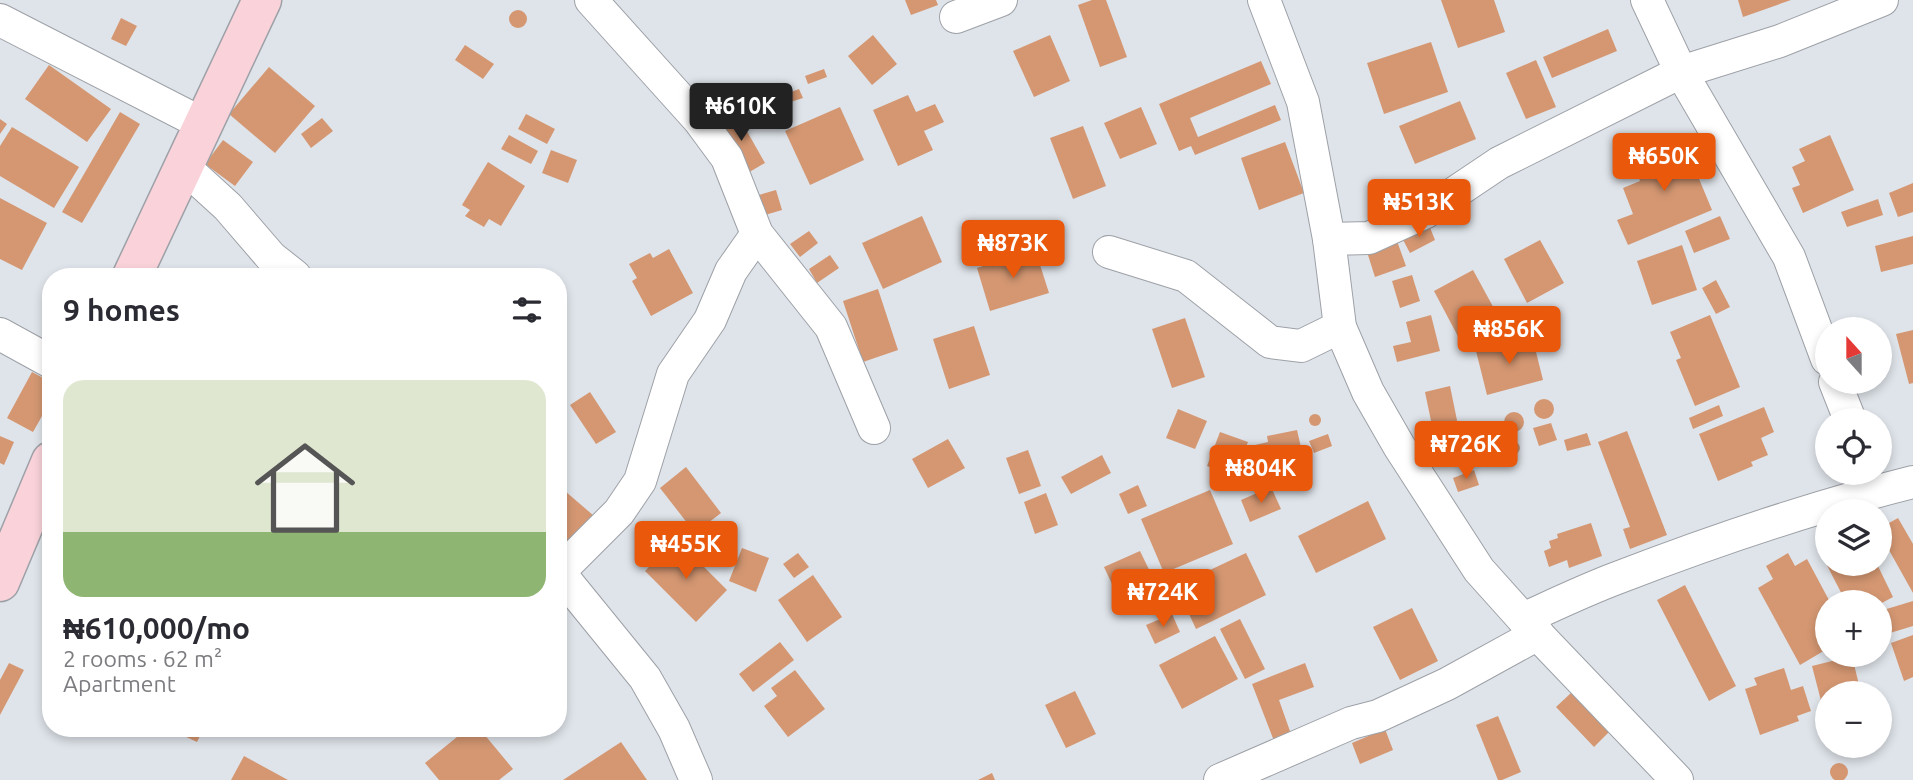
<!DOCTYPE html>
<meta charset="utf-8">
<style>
body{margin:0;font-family:Ubuntu,sans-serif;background:#f2f2f3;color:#2b2b33;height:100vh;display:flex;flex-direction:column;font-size:26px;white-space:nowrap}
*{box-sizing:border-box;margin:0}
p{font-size:23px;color:#7c7c81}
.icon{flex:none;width:38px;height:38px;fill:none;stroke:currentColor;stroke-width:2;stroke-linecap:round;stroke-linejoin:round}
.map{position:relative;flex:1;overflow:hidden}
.side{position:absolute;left:42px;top:268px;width:525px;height:469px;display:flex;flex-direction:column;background:#fff;border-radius:28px;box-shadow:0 4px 10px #0003}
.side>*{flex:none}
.needle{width:46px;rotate:339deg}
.fabs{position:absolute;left:1815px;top:317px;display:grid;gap:14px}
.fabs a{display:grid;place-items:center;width:77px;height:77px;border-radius:50%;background:#fff;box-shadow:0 4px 10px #0003;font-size:35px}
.price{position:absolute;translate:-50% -60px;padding:0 16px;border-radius:7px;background:#ea580c;color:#fff;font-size:23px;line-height:46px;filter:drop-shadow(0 2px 4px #0008)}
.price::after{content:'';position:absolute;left:50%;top:42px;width:21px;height:16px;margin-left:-10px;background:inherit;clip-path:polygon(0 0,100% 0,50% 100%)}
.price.on{background:#222;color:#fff}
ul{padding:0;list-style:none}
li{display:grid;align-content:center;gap:14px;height:371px;padding:0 21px}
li+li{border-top:2px solid #e1e1e2}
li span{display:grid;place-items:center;height:217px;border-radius:21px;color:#555}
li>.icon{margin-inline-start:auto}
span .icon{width:126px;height:126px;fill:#fffc;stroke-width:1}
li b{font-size:30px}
h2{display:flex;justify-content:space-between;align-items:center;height:84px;padding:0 21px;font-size:30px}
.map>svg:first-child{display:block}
.building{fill:#d49772}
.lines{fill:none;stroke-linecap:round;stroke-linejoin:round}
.street-casing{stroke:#9da1a7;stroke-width:34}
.secondary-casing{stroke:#9da1a7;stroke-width:41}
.street{stroke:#fff;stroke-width:32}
.secondary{stroke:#f9d3d9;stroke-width:38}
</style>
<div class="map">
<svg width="1913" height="780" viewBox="0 0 1913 780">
<rect width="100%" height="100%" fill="#dfe4ea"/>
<g class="building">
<path d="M905 0H936L938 5 911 15Z"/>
<path d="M1092 0H1106L1127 57 1100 67 1078 5Z"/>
<path d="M1441 0H1494L1505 32 1458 48Z"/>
<path d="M1738 0H1791L1743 17Z"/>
<circle cx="518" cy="19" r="9"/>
<path d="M121 18 137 26 126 46 111 39Z"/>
<path d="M1608 29 1617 51 1552 78 1543 57Z"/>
<path d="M873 35 897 64 872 85 848 56Z"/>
<path d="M1050 35 1070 81 1034 97 1013 51Z"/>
<path d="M1431 42 1448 92 1384 114 1367 63Z"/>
<path d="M465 45 494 64 483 79 455 60Z"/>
<path d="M1536 60 1556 107 1526 119 1506 73Z"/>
<path d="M1261 61 1271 84 1190 118 1198 137 1275 105 1281 120 1195 155 1191 146 1179 151 1159 104Z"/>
<path d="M49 65 111 109 87 142 25 99Z"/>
<path d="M269 67 315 106 275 153 229 114Z"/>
<path d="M824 69 827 77 808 84 805 76Z"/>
<path d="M799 89 803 98 778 106 775 98Z"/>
<path d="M908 95 916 112 935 104 944 122 924 131 933 150 898 166 873 110Z"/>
<path d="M1460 101 1476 139 1415 164 1399 126Z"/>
<path d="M840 107 864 160 810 185 785 131Z"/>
<path d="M1141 107 1157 144 1120 159 1104 123Z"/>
<path d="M120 112 140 124 82 223 62 212Z"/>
<path d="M736 112 765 163 746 174 716 123Z"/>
<path d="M526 114 555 129 547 144 518 129Z"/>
<path d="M322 118 333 131 311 148 301 134Z"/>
<path d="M0 119 7 124 0 134Z"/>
<path d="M1083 126 1106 186 1073 199 1050 138Z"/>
<path d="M12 127 79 167 54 208 0 176V146Z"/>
<path d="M509 135 538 151 531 164 501 149Z"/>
<path d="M1830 135 1854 190 1803 213 1792 188 1800 185 1792 167 1805 161 1799 149Z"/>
<path d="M1682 138 1712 210 1628 245 1617 220 1633 214 1623 188 1640 181 1636 170 1646 166 1642 155Z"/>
<path d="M223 140 253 162 235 186 205 164Z"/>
<path d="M1285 142 1304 193 1259 210 1241 158Z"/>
<path d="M551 150 577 160 568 183 542 173Z"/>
<path d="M488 162 525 186 501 226 489 219 484 227 465 216 470 210 462 205Z"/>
<path d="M1913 183V212L1898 217 1889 193Z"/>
<path d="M776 190 782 210 765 215 759 195Z"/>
<path d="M0 198 47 223 22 270 0 259Z"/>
<path d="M1878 199 1883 215 1847 227 1841 212Z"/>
<path d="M922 216 942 262 883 289 862 243Z"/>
<path d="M1720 216 1730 239 1694 253 1685 231Z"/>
<path d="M1429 225 1435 240 1410 253 1402 238Z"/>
<path d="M809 231 818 243 800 257 790 244Z"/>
<path d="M1913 236V264L1881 272 1875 246Z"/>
<path d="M1540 240 1564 283 1527 303 1504 259Z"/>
<path d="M1397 241 1406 266 1375 277 1367 252Z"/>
<path d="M1682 245 1697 290 1652 305 1637 261Z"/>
<path d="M669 249 693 293 651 316 632 281 637 278 629 264 650 253 653 258Z"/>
<path d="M1035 249 1049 293 990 311 977 268Z"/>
<path d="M830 255 839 268 817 283 809 269Z"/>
<path d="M1473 270 1502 323 1462 344 1434 291Z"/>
<path d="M1412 275 1420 301 1400 308 1392 281Z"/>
<path d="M1716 280 1730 307 1716 314 1702 288Z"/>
<path d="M878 289 898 350 863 362 843 301Z"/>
<path d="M1431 315 1440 351 1397 362 1393 346 1411 342 1406 322Z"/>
<path d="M1710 315 1740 387 1695 406 1676 360 1681 358 1670 332Z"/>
<path d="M1185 318 1205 377 1172 388 1152 329Z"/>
<path d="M974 326 990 375 949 389 933 339Z"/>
<path d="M1913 330V383L1909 384 1896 334Z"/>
<path d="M1532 336 1543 380 1487 395 1476 351Z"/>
<path d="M32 372 51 382V400L33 432 7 418Z"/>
<path d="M1450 386 1460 435 1435 440 1425 392Z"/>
<path d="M590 392 616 432 596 444 570 405Z"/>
<circle cx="1544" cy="409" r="10"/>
<path d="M1719 405 1723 416 1693 429 1689 418Z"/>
<path d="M1764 407 1774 432 1761 438 1768 455 1751 462 1753 466 1718 481 1699 434Z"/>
<path d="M1178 409 1207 421 1195 449 1166 438Z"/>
<circle cx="1514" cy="422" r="10"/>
<circle cx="1315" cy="420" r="6"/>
<path d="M1551 423 1557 440 1539 446 1533 428Z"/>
<path d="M1297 430 1303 456 1259 466 1255 445 1268 442 1267 436Z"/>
<path d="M1627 431 1667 535 1630 549 1623 529 1630 527 1598 442Z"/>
<path d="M1220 432 1248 442 1240 462 1223 456 1218 470 1207 466Z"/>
<path d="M1587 433 1591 445 1567 451 1564 440Z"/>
<path d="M1328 434 1332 446 1314 453 1309 441Z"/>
<path d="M0 436 14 442 4 465 0 463Z"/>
<path d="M948 439 965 468 928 488 912 459Z"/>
<circle cx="1514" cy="448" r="6"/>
<path d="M1028 450 1041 486 1019 494 1006 458Z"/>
<path d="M1102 455 1111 473 1071 494 1061 477Z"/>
<path d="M686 467 721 513 695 533 660 488Z"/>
<path d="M1474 470 1479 485 1458 492 1453 478Z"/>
<path d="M558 485 594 516 566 548 558 542Z"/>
<path d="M1138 485 1147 506 1128 514 1119 494Z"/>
<path d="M1271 487 1281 509 1250 522 1241 500Z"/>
<path d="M1210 490 1233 544 1164 573 1141 519Z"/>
<path d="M1046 493 1058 525 1035 534 1024 502Z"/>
<path d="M1368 501 1386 539 1316 573 1298 536Z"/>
<path d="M1898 518 1913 544V593L1880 534V528Z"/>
<path d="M1591 523 1602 556 1569 568 1567 560 1549 567 1544 551 1551 548 1549 541 1558 538 1557 534Z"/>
<path d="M676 539 727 590 696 622 645 571Z"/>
<path d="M742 548 769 558 756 592 729 581Z"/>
<path d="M1827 549V564H1877L1893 597 1880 604V602H1846L1820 552Z"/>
<path d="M1140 551 1154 580 1118 597 1104 567Z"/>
<path d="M798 553 809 567 794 578 783 564Z"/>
<path d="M1246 553 1266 595 1196 629 1176 586Z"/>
<path d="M1788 553 1795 566 1807 559 1830 602H1827V649L1800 665 1758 588 1773 579 1766 566Z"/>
<path d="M813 575 842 617 807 642 778 600Z"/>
<path d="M1685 585 1736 686 1709 701 1657 600Z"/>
<path d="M1913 601V626L1880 636V611Z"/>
<path d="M1412 608 1438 661 1400 680 1373 627Z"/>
<path d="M1172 614 1180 632 1155 644 1146 625Z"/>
<path d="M1240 619 1265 669 1245 679 1220 629Z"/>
<path d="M1913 635V677L1904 681 1891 643Z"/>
<path d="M1215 636 1238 679 1182 709 1159 665Z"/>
<path d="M780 642 794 660 753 692 739 674Z"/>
<path d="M1852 656 1861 693H1827L1826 720 1812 666Z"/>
<path d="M9 663 24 670 0 715V680Z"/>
<path d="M1305 663 1314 687 1279 700 1291 734 1274 741 1252 684Z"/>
<path d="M1784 668 1791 690 1803 686 1811 711 1797 716 1799 721 1760 735 1745 689 1757 685 1754 678Z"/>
<path d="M795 670 825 709 788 737 764 706 777 696 771 688Z"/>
<path d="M1075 691 1096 734 1066 748 1045 705Z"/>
<path d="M1572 692 1610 731 1594 747 1556 707Z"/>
<path d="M1498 716 1521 772 1502 780H1498L1476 725Z"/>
<path d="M167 728H204L197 742Z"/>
<path d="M468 728H479L513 769 499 780H439L425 763Z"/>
<path d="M1385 729 1393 750 1360 764 1352 743Z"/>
<path d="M621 742 647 780H563Z"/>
<path d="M244 756 288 780H231Z"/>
<circle cx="1839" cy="772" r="9"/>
<path d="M992 773 995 780H978Z"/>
</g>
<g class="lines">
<g class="street-casing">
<g id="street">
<path d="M591 0 699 120 727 158 757 234 831 327 874 428"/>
<path d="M1264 0 1303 102 1329 239 1340 327 1368 392 1399 446 1479 570 1523 619 1677 780"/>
<path d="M1647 0 1681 72 1789 257 1827 359"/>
<path d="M956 17 1001 0"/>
<path d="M0 20 203 124"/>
<path d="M183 166 228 207 271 257 295 276"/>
<path d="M1329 239 1369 238 1426 212 1499 163 1681 72 1780 41 1882 0"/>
<path d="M1109 252 1186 276 1270 342 1301 346 1340 327"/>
<path d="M0 334 51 362"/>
<path d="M1835 382 1850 420"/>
<path d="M558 571 645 678 674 729 696 780"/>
<path d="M559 572 619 512 640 481 673 374 710 320 731 271 757 234"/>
<path d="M1523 619C1554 605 1585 590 1617 578 1713 541 1813 507 1913 482"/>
<path d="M1220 780 1351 723 1378 716 1447 684 1538 634"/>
</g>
</g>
<g class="secondary-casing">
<g id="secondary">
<path d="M132 276 262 0"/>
<path d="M0 582 51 461"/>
</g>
</g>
<use href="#street" class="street"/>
<use href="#secondary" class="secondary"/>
</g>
</svg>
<div class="fabs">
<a><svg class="needle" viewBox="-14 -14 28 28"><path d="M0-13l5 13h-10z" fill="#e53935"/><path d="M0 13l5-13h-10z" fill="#7c7c81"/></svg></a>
<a><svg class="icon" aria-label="locate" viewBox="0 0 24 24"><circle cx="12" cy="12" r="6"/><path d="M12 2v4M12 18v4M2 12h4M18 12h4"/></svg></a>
<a><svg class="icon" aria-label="layers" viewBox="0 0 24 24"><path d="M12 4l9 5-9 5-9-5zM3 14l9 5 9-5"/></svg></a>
<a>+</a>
<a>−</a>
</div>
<b class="price on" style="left:741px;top:143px">₦610K</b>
<b class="price" style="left:1664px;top:193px">₦650K</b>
<b class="price" style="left:1419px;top:239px">₦513K</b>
<b class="price" style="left:1013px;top:280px">₦873K</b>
<b class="price" style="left:1509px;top:366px">₦856K</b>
<b class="price" style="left:1466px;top:481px">₦726K</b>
<b class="price" style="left:1261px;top:505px">₦804K</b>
<b class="price" style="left:686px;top:581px">₦455K</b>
<b class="price" style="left:1163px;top:629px">₦724K</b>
<section class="side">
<h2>9 homes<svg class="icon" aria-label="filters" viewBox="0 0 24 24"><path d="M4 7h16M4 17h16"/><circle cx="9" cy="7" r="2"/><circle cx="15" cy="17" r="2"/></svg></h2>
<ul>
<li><span style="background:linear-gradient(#dfe7d0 70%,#8fb573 0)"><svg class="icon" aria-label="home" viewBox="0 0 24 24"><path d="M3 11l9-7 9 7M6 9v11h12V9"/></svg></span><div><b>₦610,000/mo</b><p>2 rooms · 62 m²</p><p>Apartment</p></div></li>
</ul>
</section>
</div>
